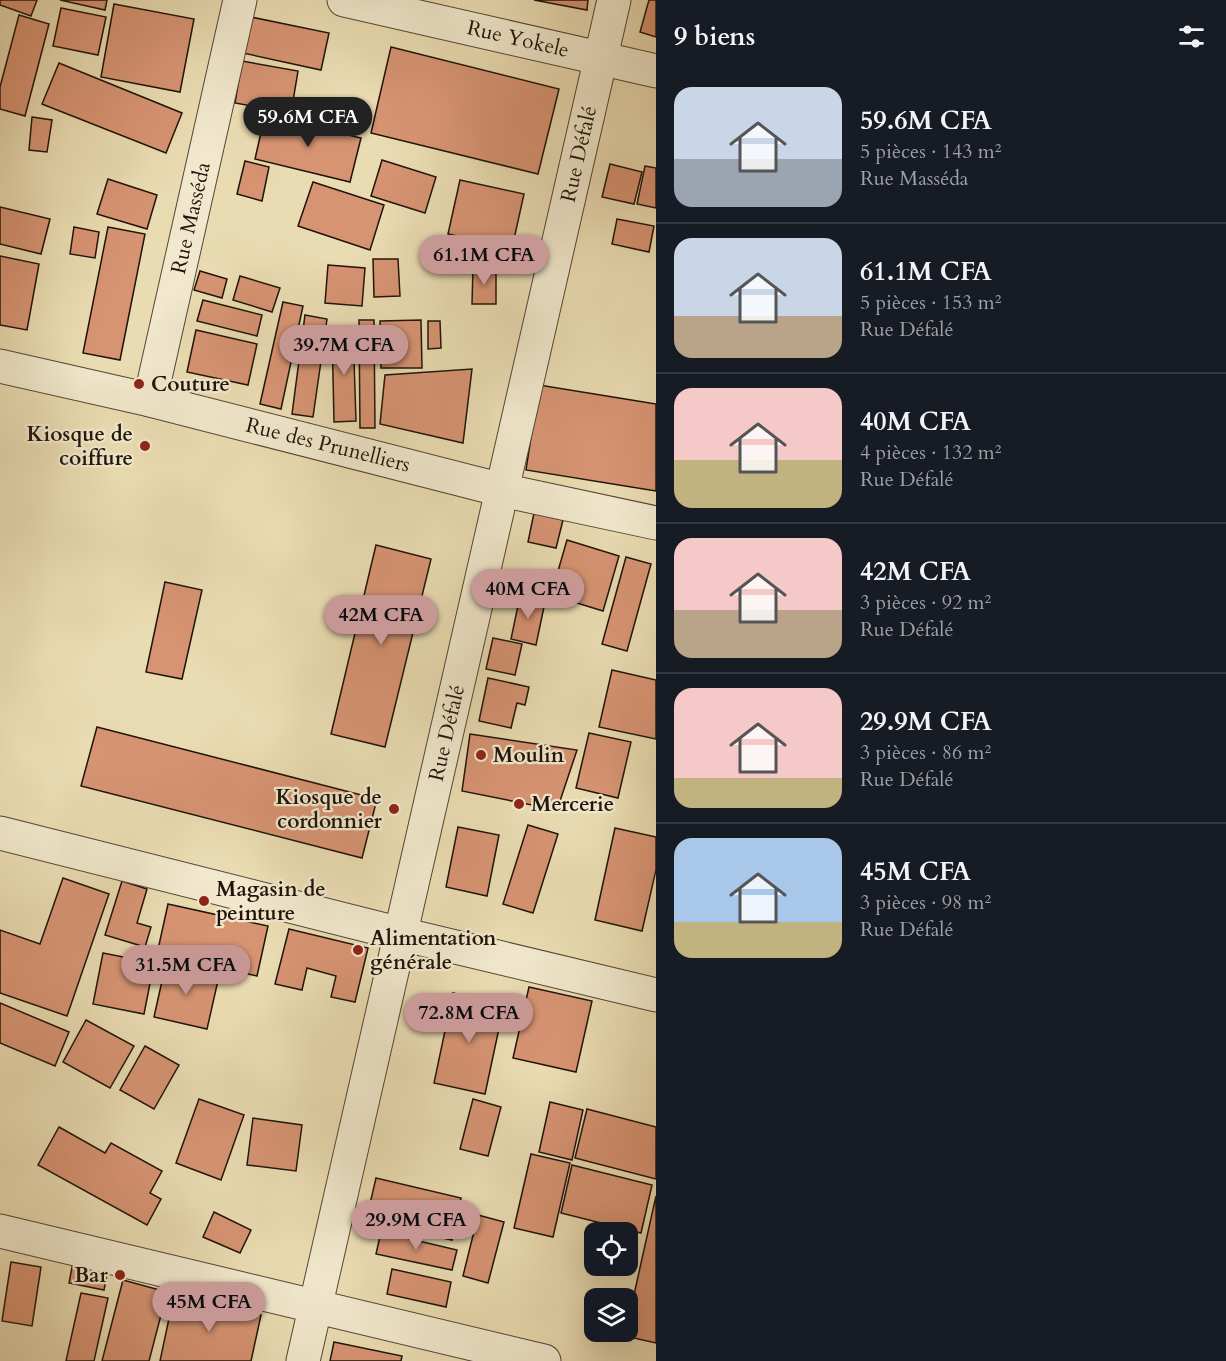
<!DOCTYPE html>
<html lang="fr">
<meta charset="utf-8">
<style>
body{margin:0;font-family:Cardo,serif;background:#20242c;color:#f1f3f6;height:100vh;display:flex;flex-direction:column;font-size:22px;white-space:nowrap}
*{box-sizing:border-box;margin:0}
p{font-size:20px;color:#9ea1a6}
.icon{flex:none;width:33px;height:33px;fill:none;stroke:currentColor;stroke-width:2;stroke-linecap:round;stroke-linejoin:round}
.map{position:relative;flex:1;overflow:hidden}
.side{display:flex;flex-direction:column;background:#171b24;width:570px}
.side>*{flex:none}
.buttons{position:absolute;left:584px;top:1222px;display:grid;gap:12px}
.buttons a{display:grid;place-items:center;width:54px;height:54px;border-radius:12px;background:#171b24;box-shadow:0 6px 24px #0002;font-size:30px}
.price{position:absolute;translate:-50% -51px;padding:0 14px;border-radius:21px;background:#c59692;color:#111;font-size:20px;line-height:39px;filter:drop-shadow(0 2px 3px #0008)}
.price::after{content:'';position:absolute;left:50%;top:36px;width:18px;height:14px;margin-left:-9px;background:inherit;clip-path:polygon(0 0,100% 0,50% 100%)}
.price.on{background:#222;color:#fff}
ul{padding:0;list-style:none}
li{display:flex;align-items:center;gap:18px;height:150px;padding:0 18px}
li+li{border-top:2px solid #363941}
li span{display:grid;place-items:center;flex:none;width:168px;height:120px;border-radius:18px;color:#555}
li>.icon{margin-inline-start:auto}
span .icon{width:72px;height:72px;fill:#fffc;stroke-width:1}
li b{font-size:26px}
h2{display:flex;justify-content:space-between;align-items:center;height:72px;padding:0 18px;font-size:26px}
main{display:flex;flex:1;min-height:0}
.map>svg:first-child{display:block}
.building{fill:#d79473;stroke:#1f130b;stroke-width:1.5}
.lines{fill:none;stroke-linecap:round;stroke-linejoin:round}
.minor-casing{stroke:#524535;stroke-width:35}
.minor{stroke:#f1e8cd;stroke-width:33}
.poi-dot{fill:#8f2418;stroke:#f1e8cd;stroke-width:2}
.labels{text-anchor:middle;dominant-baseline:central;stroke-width:4.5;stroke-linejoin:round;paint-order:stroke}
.street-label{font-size:21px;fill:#1f130b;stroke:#f1e8cd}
.poi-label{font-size:21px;font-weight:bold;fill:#1f130b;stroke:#f1e8cd;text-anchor:start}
</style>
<main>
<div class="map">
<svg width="656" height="1361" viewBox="0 0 656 1361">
<rect width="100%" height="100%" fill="#eadcb2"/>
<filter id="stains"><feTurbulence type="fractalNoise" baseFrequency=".00333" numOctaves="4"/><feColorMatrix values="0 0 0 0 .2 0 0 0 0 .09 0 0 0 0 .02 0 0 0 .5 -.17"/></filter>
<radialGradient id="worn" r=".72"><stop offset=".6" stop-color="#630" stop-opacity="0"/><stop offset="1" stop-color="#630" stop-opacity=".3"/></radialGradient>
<g class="building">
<path d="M0 0H37L31 16 0 5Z"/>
<path d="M60 0H107L105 10Z"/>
<path d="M534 0H588L587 10Z"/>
<path d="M649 0H656V37L640 32Z"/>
<path d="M114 4 194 19 180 92 101 77Z"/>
<path d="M61 8 106 17 98 55 53 46Z"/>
<path d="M19 15 49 24 25 116 0 109V87Z"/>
<path d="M251 17 329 33 321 70 243 53Z"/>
<path d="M391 47 559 89 538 174 371 133Z"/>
<path d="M242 61 298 71 291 113 235 103Z"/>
<path d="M59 63 182 113 166 153 42 104Z"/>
<path d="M265 115 361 138 350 182 255 159Z"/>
<path d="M32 117 52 120 47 152 29 150Z"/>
<path d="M382 160 436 177 425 213 371 196Z"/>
<path d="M245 161 269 167 262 201 237 194Z"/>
<path d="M610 164 642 172 634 204 602 197Z"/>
<path d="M645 166 656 168V208L637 204Z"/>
<path d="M108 179 157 195 147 229 97 214Z"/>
<path d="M460 180 524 194 512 248 448 234Z"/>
<path d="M313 182 384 205 370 250 298 226Z"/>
<path d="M0 207 50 219 41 254 0 244Z"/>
<path d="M617 219 654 226 649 252 612 244Z"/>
<path d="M74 227 99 232 95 258 70 254Z"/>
<path d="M108 227 145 234 120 360 83 353Z"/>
<path d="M0 256 39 264 27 330 0 325Z"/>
<path d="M373 259H398L400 296 374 297Z"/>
<path d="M328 265 365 268 362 306 325 303Z"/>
<path d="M473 267 496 268V304H472Z"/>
<path d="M200 271 227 279 222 298 194 290Z"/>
<path d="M240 276 280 288 272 312 233 300Z"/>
<path d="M203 300 262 315 257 336 197 321Z"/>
<path d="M283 302 303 306 281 409 260 404Z"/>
<path d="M305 315 327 319 313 417 292 414Z"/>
<path d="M359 320H374L375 428H360Z"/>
<path d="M421 320 422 368H381L380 321Z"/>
<path d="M428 321H440L441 348 428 349Z"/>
<path d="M196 330 257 344 248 385 187 372Z"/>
<path d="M353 330 356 421 334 422 332 331Z"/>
<path d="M472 369 463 443 380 424 385 375Z"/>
<path d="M539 385 656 404V491L526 470Z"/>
<path d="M534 513 563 520 556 548 528 542Z"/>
<path d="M567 540 619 556 603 611 551 595Z"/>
<path d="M376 545 431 559 385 747 331 734Z"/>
<path d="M626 557 651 564 627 651 602 644Z"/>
<path d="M165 582 202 590 182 679 146 672Z"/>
<path d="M520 596 545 602 536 645 511 639Z"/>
<path d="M493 638 522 644 515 675 486 669Z"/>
<path d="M612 670 656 680V739L599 727Z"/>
<path d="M488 678 529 687 525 705 517 703 511 728 479 721Z"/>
<path d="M97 727 377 799 362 858 81 786Z"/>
<path d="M589 733 631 742 618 798 576 788Z"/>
<path d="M470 734 577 750 557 810 462 791Z"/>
<path d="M528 825 558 834 533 913 503 904Z"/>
<path d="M458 827 499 835 487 896 446 887Z"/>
<path d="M615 828 656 837V870L642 931 595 920Z"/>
<path d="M63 878 109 894 67 1016 0 993V930L40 944Z"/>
<path d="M122 881 147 889 137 923 151 927 145 947 105 935Z"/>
<path d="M168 904 268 926 257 976 157 954Z"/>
<path d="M289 929 368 948 355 1002 331 997 336 976 307 968 302 990 275 984Z"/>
<path d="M103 953 154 963 144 1014 93 1004Z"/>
<path d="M166 963 219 976 207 1029 154 1017Z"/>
<path d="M529 987 592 1001 576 1072 513 1058Z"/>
<path d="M453 993 504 1005 485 1094 434 1083Z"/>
<path d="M0 1003 69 1032 55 1066 0 1043Z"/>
<path d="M86 1020 134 1046 110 1088 63 1062Z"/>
<path d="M145 1046 179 1065 154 1109 120 1090Z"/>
<path d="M199 1099 244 1115 221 1180 176 1163Z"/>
<path d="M473 1099 501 1107 488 1156 460 1149Z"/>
<path d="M550 1102 583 1110 572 1160 539 1152Z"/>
<path d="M587 1109 656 1127V1179L575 1158Z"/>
<path d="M253 1118 302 1125 296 1171 247 1165Z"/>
<path d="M59 1127 105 1153 111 1143 162 1171 150 1193 161 1199 147 1225 38 1165Z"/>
<path d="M531 1154 570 1163 553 1237 514 1228Z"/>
<path d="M572 1165 652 1185 641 1233 561 1213Z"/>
<path d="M376 1178 461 1198 452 1240 366 1221Z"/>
<path d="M656 1196V1343L625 1336 626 1332H627V1326Z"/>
<path d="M214 1212 251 1230 240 1253 203 1237Z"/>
<path d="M478 1215 504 1222 488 1283 463 1276Z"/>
<path d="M381 1232 457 1250 452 1270 376 1254Z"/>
<path d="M74 1257 109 1265 104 1290 69 1283Z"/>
<path d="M11 1262 41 1267 32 1326 2 1321Z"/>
<path d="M392 1269 451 1282 446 1307 387 1294Z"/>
<path d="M123 1280 167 1292 149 1361H102Z"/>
<path d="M81 1293 108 1298 94 1361H66Z"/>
<path d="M174 1295 261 1315 251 1361H160Z"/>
<path d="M334 1342 402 1356 401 1361H330Z"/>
</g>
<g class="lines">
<g class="minor-casing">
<g id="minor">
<path d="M344 0 656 71"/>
<path d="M0 366 150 400 502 490 656 523"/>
<path d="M150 400 240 0"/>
<path d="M0 833 401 934 656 995"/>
<path d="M0 1231 544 1361"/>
<path d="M303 1361 614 0"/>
</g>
</g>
<use href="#minor" class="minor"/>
</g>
<g class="poi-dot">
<circle cx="139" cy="384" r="6"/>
<circle cx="145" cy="446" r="6"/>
<circle cx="481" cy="755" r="6"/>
<circle cx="519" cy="804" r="6"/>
<circle cx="394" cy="809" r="6"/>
<circle cx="204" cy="901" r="6"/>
<circle cx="358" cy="950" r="6"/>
<circle cx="120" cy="1275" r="6"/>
</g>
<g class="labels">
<g class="street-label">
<text transform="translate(518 39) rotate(13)">Rue Yokele</text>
<text transform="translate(579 154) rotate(-77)">Rue Défalé</text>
<text transform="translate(191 218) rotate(-77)">Rue Masséda</text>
<text transform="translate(328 445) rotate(14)">Rue des Prunelliers</text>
<text transform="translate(447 733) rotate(-77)">Rue Défalé</text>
</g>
<g class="poi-label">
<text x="151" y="384">Couture</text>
<text x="133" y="434" text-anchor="end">Kiosque de<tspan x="133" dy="24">coiffure</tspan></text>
<text x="493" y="755">Moulin</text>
<text x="382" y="797" text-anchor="end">Kiosque de<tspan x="382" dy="24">cordonnier</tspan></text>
<text x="531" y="804">Mercerie</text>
<text x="216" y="889">Magasin de<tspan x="216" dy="24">peinture</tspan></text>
<text x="370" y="938">Alimentation<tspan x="370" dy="24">générale</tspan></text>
<text x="108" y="1275" text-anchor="end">Bar</text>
</g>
</g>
<rect width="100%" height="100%" filter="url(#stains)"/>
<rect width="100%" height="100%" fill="url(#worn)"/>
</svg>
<div class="buttons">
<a><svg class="icon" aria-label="locate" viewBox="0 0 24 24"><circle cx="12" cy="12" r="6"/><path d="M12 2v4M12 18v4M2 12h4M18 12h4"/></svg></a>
<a><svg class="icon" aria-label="layers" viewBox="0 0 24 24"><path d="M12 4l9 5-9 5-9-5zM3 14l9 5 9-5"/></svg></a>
</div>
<b class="price on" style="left:308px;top:148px">59.6M CFA</b>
<b class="price" style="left:484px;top:286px">61.1M CFA</b>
<b class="price" style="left:344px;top:376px">39.7M CFA</b>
<b class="price" style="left:528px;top:620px">40M CFA</b>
<b class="price" style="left:381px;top:646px">42M CFA</b>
<b class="price" style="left:186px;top:996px">31.5M CFA</b>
<b class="price" style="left:469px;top:1044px">72.8M CFA</b>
<b class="price" style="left:416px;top:1251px">29.9M CFA</b>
<b class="price" style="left:209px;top:1333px">45M CFA</b>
</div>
<section class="side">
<h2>9 biens<svg class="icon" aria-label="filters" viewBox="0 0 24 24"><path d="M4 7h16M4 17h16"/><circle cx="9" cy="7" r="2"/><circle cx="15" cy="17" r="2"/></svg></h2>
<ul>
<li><span style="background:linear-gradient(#c9d6e8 60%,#9aa5b1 0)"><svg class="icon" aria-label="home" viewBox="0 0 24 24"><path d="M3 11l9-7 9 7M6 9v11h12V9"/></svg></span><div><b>59.6M CFA</b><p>5 pièces · 143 m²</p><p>Rue Masséda</p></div></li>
<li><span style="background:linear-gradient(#c9d6e8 65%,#b9a48a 0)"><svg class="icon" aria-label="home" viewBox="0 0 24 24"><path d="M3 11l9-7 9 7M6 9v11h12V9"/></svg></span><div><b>61.1M CFA</b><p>5 pièces · 153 m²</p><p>Rue Défalé</p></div></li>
<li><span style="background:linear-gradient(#f6c9c9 60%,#c2b280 0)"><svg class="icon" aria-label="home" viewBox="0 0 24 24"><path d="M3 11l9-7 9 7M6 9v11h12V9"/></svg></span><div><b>40M CFA</b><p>4 pièces · 132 m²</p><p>Rue Défalé</p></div></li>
<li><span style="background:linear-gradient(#f6c9c9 60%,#b9a48a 0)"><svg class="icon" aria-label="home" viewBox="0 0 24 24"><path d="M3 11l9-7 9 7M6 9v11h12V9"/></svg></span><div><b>42M CFA</b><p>3 pièces · 92 m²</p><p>Rue Défalé</p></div></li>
<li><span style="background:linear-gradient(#f6c9c9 75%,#c2b280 0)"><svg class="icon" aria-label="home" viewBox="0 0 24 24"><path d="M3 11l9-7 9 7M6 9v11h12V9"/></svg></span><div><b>29.9M CFA</b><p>3 pièces · 86 m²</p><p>Rue Défalé</p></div></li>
<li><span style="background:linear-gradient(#a9c7e8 70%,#c2b280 0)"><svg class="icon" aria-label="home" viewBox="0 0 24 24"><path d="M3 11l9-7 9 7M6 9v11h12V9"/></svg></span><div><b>45M CFA</b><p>3 pièces · 98 m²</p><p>Rue Défalé</p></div></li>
</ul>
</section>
</main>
